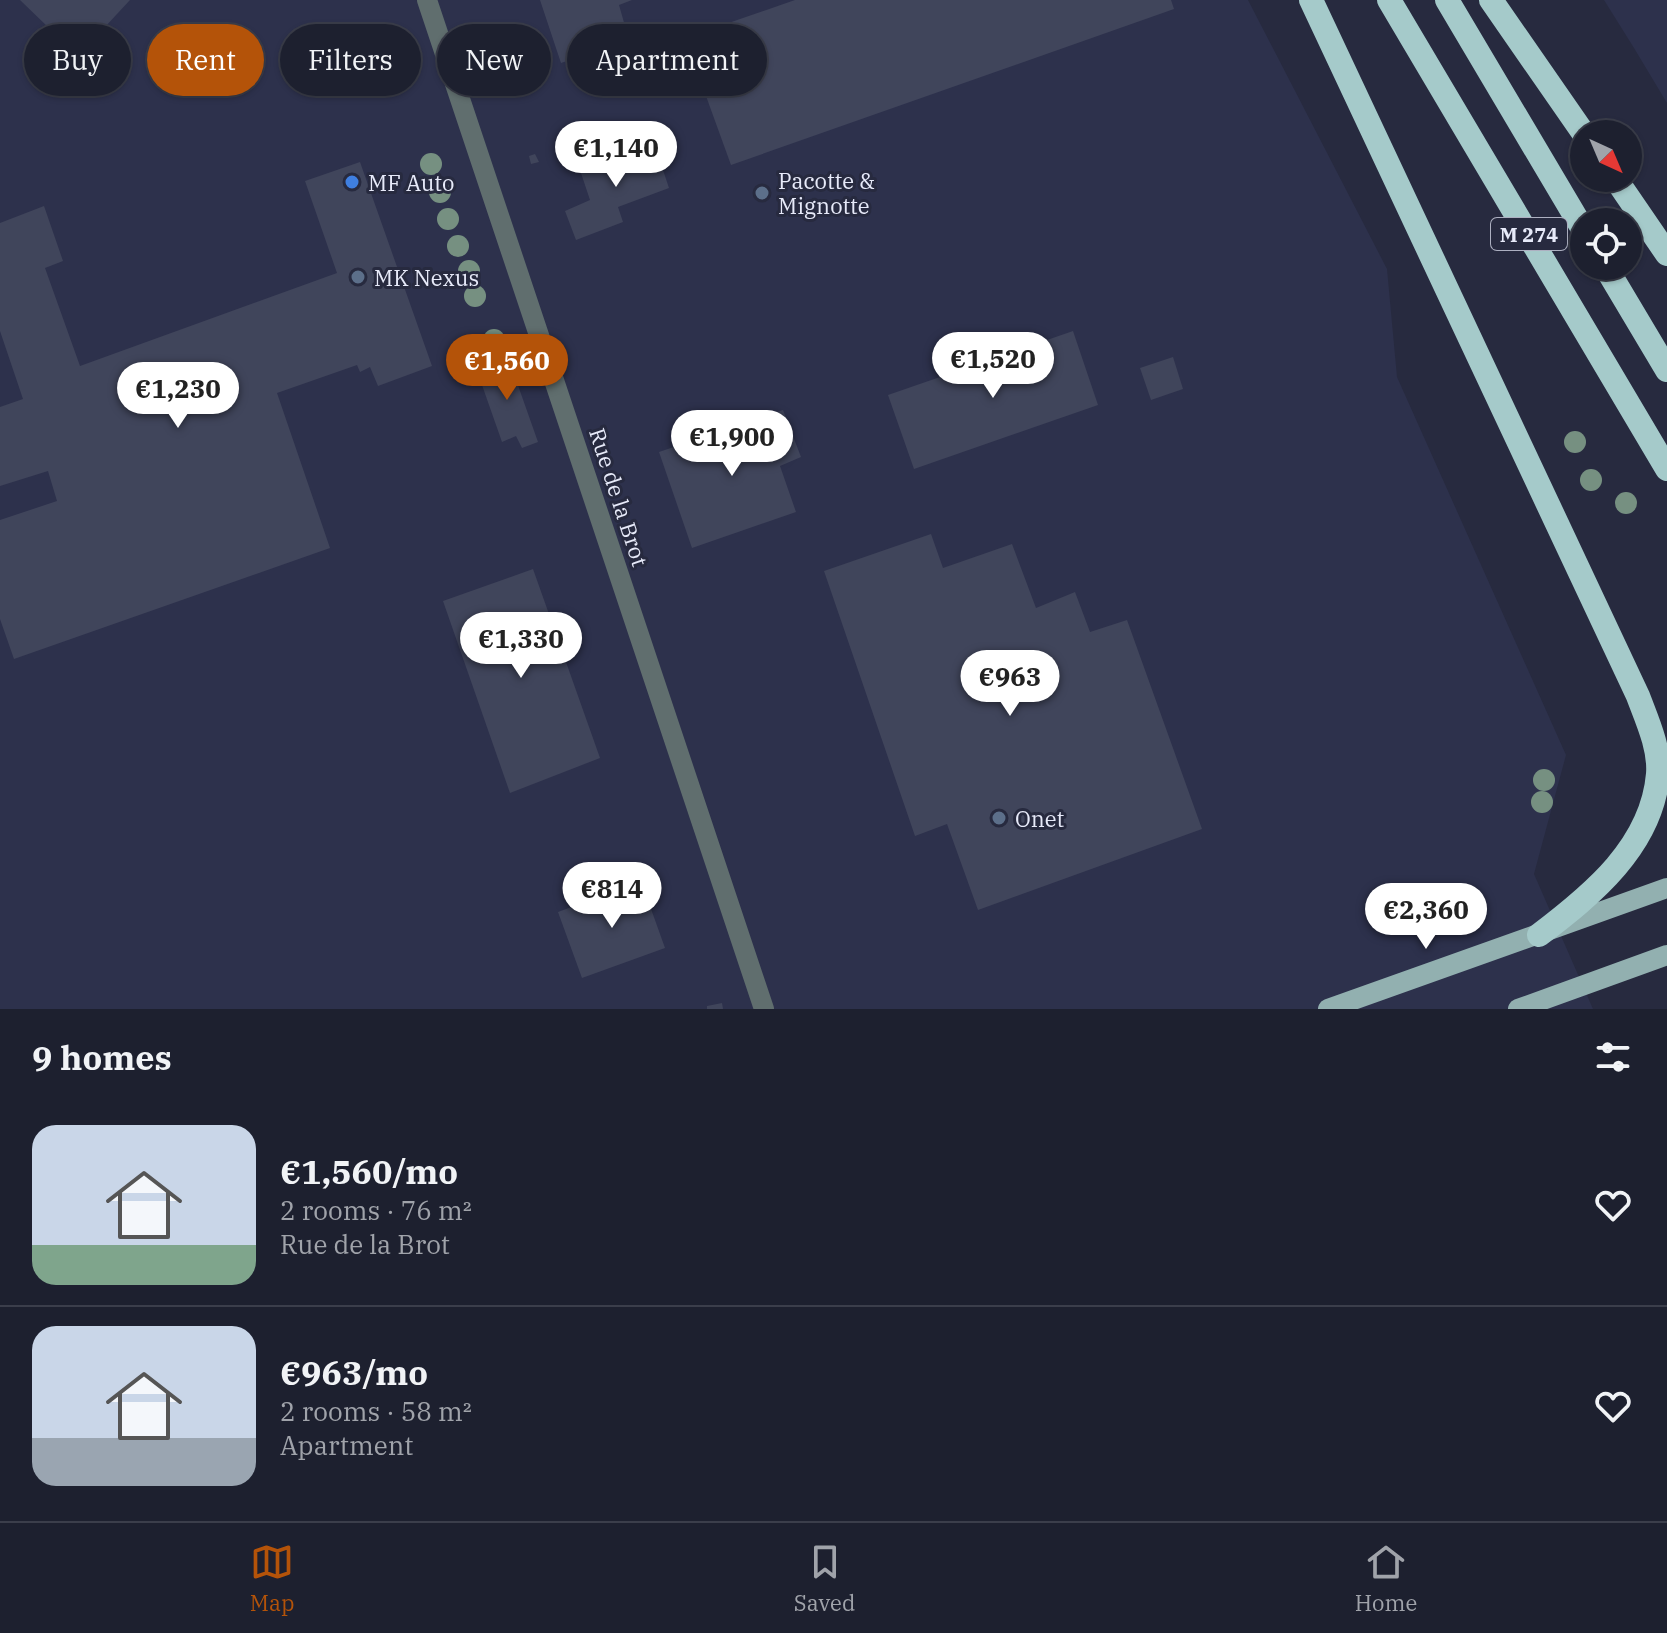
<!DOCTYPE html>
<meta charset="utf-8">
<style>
body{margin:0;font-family:"IBM Plex Serif",serif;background:#2a2d3b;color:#f1f3f6;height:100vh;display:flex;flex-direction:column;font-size:30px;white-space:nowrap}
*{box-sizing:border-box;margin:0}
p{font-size:26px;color:#a0a3aa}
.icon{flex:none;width:44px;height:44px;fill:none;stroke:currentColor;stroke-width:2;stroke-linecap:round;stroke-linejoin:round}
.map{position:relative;height:1009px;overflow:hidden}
.details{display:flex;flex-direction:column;background:#1d202f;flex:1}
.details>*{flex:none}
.top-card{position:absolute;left:24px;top:24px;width:800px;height:72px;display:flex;gap:16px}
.needle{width:52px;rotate:136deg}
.fabs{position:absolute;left:1570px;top:120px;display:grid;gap:16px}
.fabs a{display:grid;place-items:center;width:72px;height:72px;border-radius:50%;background:#1d202f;box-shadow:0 2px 6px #0004,0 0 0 2px #3b3e4b;font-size:40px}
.price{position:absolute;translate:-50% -68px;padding:0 18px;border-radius:28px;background:#fff;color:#222;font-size:26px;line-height:52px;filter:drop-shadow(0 2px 4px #0008)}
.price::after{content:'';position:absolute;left:50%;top:48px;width:24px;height:18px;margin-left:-12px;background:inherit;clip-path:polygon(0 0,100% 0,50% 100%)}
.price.on{background:#b45309;color:#fff}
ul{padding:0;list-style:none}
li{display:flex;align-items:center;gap:24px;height:200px;padding:0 32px}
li+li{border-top:2px solid #3b3e4b}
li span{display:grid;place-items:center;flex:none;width:224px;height:160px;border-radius:24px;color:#555}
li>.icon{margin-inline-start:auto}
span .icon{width:96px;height:96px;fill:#fffc;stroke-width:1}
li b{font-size:34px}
h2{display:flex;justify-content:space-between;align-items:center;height:96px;padding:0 32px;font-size:34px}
.chip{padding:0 28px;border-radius:36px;background:#1d202f;box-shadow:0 2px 6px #0004,0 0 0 2px #3b3e4b;font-size:28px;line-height:72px}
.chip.on{background:#b45309;color:#fff}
.dock{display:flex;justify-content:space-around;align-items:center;height:112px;border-top:2px solid #3b3e4b;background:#1d202f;font-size:22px;color:#a0a3aa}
.dock a{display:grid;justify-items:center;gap:4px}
.dock .on{color:#b45309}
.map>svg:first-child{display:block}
.built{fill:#2d314c}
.building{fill:#40455b}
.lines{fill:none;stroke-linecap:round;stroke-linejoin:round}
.minor{stroke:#606e6e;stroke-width:20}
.major{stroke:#92b0b0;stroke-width:20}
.highway{stroke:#a5caca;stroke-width:24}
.tree{fill:#769081}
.shop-dot{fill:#3f7fe0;stroke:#272a3f;stroke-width:3}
.service-dot{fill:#5c6f8a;stroke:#272a3f;stroke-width:3}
.labels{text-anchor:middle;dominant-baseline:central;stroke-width:6;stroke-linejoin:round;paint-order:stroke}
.shield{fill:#272a3f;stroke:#adb0c1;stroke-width:2}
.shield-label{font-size:20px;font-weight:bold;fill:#e7eaf9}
.poi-label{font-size:22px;fill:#e7eaf9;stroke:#272a3f;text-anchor:start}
.street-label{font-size:22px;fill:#e7eaf9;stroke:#272a3f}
</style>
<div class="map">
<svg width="1667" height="1009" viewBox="0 0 1667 1009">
<rect width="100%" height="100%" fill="#272a3f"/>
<g class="built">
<path d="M0 0H1248L1387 269 1397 377 1566 755 1534 874 1593 1009H0Z"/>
<path d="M1604 0H1667V103L1634 48Z"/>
</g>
<g class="building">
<path d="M20 0H130L78 56Z"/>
<path d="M540 0H632L619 5 629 40 561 63Z"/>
<path d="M795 0H1171L1174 9 731 165 685 38Z"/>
<path d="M654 143 669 188 618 207 623 222 576 240 565 211 590 200 580 170Z"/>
<path d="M535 154 539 162 531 164 529 156Z"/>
<path d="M360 162 432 366 378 386 370 367 360 372 357 365 277 393 330 548 14 659 0 619V520L57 501 48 471 0 486V407L23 399 0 331V223L44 206 63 261 45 268 80 366 337 273 305 181Z"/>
<path d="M1073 331 1098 405 914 469 888 395Z"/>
<path d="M508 357 538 442 522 448 516 436 502 442 476 368Z"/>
<path d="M1173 357 1183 389 1151 400 1140 368Z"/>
<path d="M783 410 801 457 780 466 796 512 692 548 659 452Z"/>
<path d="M931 534 943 568 1012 544 1036 608 1075 592 1090 632 1127 620 1202 829 978 910 947 824 915 836 824 571Z"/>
<path d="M533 569 600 758 510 793 443 601Z"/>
<path d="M641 881 665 948 582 978 558 912Z"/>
<path d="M722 1003 723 1009H707V1006Z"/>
</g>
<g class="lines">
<path class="minor" d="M427 0 764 1009"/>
<g class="major">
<path d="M1328 1009 1667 888"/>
<path d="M1518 1009 1667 955"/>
</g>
<g class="highway">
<path d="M1311 0 1638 696C1647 720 1660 748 1658 774 1652 846 1592 895 1539 935"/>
<path d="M1389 0 1667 469"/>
<path d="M1447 0 1584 231"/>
<path d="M1491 0 1584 134"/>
<path d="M1615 178 1667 254"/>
<path d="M1605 266 1667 370"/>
</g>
</g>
<g class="tree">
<circle cx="592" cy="146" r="11"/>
<circle cx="431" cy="164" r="11"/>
<circle cx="440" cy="192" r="11"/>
<circle cx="448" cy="219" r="11"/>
<circle cx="458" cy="246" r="11"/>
<circle cx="469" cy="271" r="11"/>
<circle cx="475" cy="296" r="11"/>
<circle cx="494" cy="340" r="11"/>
<circle cx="1575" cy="442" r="11"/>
<circle cx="1591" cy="480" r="11"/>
<circle cx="1626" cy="503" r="11"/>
<circle cx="1544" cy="780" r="11"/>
<circle cx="1542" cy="802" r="11"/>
</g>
<circle class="shop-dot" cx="352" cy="182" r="8"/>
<g class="service-dot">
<circle cx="762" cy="193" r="8"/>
<circle cx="358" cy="277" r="8"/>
<circle cx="999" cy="818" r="8"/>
</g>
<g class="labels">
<rect class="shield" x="1491" y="218" width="76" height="32" rx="6"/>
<g class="shield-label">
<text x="1529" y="234">M 274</text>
</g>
<g class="poi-label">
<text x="778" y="180">Pacotte &amp;<tspan x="778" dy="25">Mignotte</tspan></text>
<text x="368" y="182">MF Auto</text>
<text x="374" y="277">MK Nexus</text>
<text x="1015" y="818">Onet</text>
</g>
<g class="street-label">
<text transform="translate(619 497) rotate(72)">Rue de la Brot</text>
</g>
</g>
</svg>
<div class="fabs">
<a><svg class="needle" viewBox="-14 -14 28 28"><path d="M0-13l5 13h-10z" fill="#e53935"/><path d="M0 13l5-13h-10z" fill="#a0a3aa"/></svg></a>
<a><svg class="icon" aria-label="locate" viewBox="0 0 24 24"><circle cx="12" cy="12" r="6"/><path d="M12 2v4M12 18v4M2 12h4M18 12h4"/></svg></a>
</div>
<b class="price" style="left:616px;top:189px">€1,140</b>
<b class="price" style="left:993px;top:400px">€1,520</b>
<b class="price on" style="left:507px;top:402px">€1,560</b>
<b class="price" style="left:178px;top:430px">€1,230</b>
<b class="price" style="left:732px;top:478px">€1,900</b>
<b class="price" style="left:521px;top:680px">€1,330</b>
<b class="price" style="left:1010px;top:718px">€963</b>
<b class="price" style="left:612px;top:930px">€814</b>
<b class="price" style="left:1426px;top:951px">€2,360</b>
<div class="top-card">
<a class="chip">Buy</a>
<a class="chip on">Rent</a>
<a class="chip">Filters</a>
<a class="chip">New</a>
<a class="chip">Apartment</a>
</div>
</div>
<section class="details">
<h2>9 homes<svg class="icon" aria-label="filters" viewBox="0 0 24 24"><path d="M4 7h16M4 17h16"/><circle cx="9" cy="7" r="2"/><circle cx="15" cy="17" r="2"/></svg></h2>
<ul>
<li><span style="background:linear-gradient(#c9d6e8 75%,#7fa58c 0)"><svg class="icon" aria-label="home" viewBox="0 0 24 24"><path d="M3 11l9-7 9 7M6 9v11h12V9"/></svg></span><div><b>€1,560/mo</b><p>2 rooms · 76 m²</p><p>Rue de la Brot</p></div><svg class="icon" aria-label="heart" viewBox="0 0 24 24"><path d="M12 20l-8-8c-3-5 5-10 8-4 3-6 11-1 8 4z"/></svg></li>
<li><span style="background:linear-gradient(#c9d6e8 70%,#9aa5b1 0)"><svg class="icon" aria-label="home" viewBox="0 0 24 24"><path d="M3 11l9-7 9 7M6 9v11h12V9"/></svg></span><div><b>€963/mo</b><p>2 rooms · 58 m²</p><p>Apartment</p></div><svg class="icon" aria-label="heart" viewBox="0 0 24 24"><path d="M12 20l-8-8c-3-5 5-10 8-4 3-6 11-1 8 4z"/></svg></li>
</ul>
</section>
<nav class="dock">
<a class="on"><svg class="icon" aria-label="map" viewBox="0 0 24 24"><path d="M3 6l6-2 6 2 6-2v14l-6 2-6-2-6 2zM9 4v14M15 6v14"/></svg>Map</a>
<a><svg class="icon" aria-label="saved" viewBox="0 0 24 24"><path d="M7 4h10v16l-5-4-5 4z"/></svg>Saved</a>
<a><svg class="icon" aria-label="home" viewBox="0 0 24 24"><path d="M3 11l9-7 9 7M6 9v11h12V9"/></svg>Home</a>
</nav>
